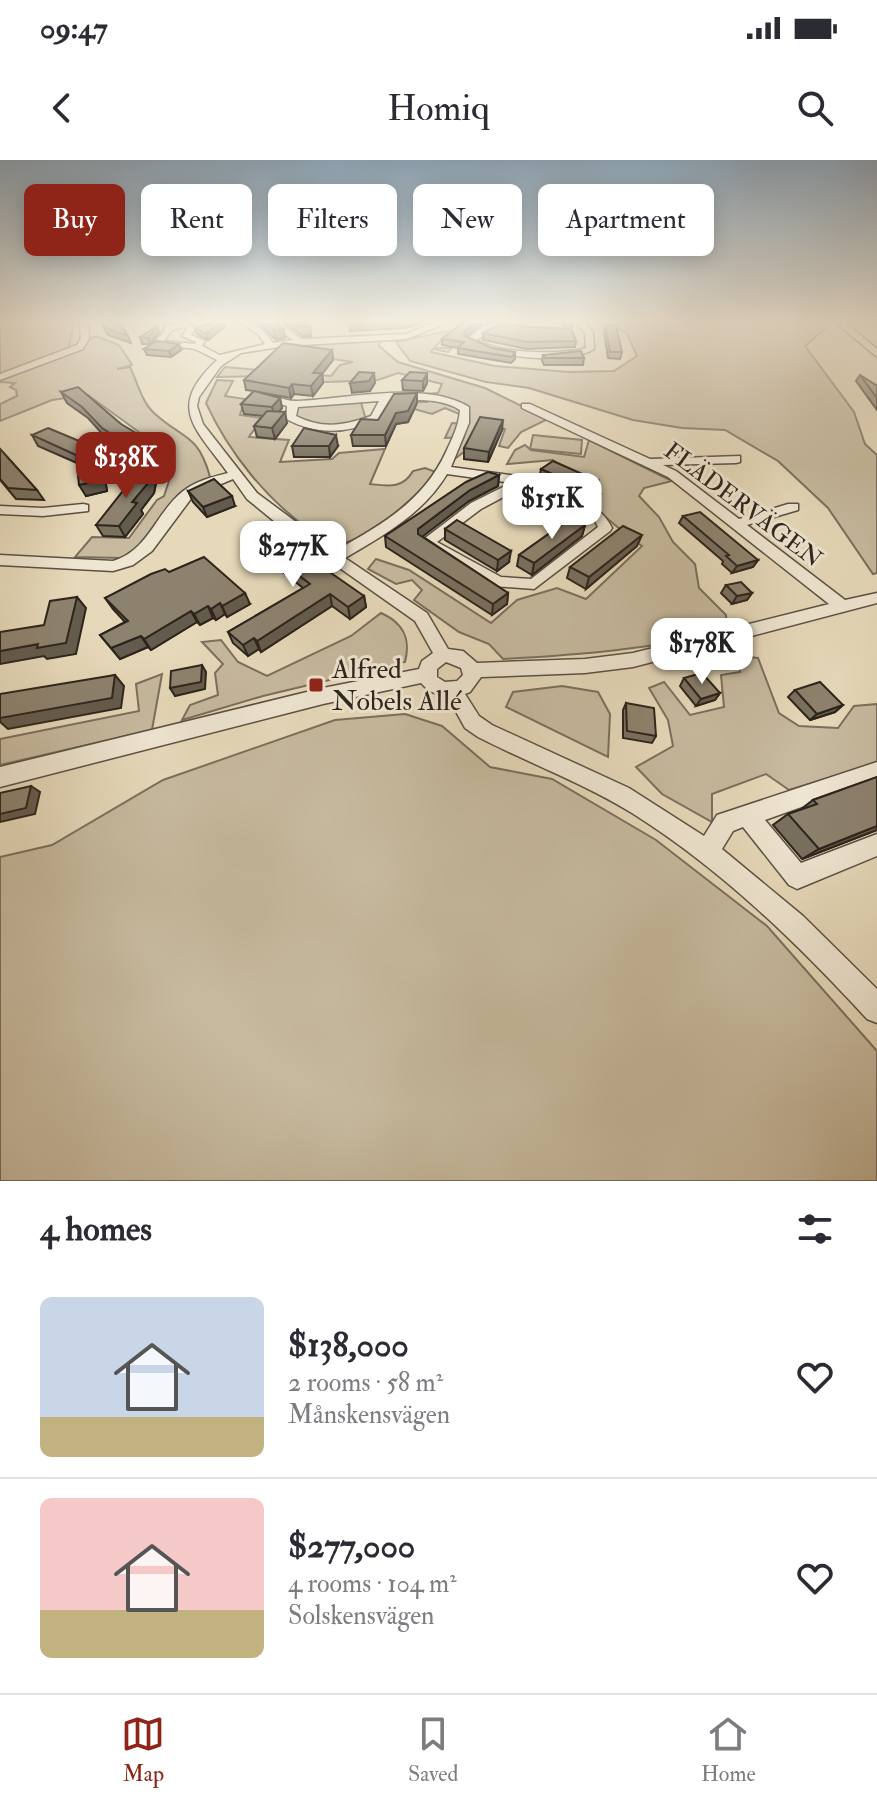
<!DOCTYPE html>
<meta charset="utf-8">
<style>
body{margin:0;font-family:"IM FELL Double Pica",serif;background:#f7f7f7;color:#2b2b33;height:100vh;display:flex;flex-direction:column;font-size:30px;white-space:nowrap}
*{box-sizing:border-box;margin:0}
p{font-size:26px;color:#7c7c81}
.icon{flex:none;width:44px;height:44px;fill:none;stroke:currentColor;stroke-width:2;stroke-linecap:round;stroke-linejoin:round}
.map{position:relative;height:1021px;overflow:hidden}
.sheet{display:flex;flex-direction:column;background:#fff;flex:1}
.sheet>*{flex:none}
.guide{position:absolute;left:24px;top:24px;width:830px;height:72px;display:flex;gap:16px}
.price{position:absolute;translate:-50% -68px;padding:0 18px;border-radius:16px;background:#fff;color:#222;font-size:26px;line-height:52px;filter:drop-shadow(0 2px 4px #0008)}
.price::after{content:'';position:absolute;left:50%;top:48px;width:24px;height:18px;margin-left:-12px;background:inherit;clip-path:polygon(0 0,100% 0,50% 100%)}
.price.active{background:#8f2418;color:#fff}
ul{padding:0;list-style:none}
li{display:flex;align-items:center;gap:24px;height:200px;padding:0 40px}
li+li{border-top:2px solid #e1e1e2}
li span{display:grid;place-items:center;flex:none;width:224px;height:160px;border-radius:12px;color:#555}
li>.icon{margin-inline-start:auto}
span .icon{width:96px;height:96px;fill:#fffc;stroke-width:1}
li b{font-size:34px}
h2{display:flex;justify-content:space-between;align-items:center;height:96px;padding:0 40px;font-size:34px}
.tag{padding:0 28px;border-radius:12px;background:#fff;box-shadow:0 4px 20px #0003;font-size:28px;line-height:72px}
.tag.active{background:#8f2418;color:#fff}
.status{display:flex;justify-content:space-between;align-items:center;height:56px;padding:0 40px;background:#fff;direction:ltr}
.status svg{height:22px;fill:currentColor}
header{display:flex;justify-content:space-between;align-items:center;height:104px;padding:0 40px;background:#fff;font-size:36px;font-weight:600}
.tab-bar{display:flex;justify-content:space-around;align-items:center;height:112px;border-top:2px solid #e1e1e2;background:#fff;font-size:22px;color:#7c7c81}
.tab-bar a{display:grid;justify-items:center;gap:4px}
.tab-bar .active{color:#8f2418}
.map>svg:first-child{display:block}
.green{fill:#c7ba9f;stroke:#7a6f5e;stroke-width:2}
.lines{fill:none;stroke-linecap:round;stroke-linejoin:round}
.minor-casing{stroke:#5b5144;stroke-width:3}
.minor{fill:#efe6d2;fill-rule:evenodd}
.wall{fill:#79705f;stroke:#2d241c;stroke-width:2}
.shaded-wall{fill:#635b4d;stroke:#2d241c;stroke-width:2}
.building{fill:#8d826e;stroke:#2d241c;stroke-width:2}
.poi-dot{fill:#8f2418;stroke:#efe6d2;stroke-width:3}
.labels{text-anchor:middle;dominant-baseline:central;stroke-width:6;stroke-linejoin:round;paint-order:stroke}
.far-street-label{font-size:24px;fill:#2d241c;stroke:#efe6d2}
.poi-label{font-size:28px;fill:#2d241c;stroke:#efe6d2;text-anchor:start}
</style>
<div class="status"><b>09:47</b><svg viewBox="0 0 49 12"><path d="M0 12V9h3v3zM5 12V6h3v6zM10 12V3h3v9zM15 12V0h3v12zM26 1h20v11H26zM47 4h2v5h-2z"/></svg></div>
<header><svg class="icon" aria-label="back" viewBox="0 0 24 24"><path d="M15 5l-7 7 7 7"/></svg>Homiq<svg class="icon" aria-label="search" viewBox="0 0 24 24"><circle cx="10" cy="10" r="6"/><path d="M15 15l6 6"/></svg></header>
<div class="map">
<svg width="877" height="1021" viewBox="0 0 877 1021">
<rect width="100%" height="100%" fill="#e6d9ba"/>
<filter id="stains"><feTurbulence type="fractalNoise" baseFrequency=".0025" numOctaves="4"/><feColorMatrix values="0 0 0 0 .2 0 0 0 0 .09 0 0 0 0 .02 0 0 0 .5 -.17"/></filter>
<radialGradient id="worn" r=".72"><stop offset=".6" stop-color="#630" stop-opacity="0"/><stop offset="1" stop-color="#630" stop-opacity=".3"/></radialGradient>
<g class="green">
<path d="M0 161H75L68 190 0 214Z"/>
<path d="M607 161H828L826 168 805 186 854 252 865 284 877 295V413L873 414 828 348 778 301 725 270 682 268 633 260 529 228 486 222 410 201 396 182 452 170 434 188H452L448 192 433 189 431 192 495 206 569 212 614 211 637 196 627 174Z"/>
<path d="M96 176 119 185 132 205 117 209 130 207C137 221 141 240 153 252 181 279 198 272 210 317L179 335 137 391 123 398 75 397 92 377 129 378 157 340 164 336 170 318H164L167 302 165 291 88 235 52 240 0 261V244L17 236 16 230 10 227 15 223 0 222V217L83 189 87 180Z"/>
<path d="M380 181 379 186 398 202 485 228 548 259 521 272 508 288 499 286 505 269 479 265 465 291 452 301 464 277 445 278 452 263 467 264 469 258 445 248 432 254 407 247 413 242H427L425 234 438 233 442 224 398 213 378 220 327 222 263 216 217 217 225 207 331 216 340 205 353 202 312 196 301 189 321 183Z"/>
<path d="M217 220 233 221 225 236 245 239 240 255 262 258 249 277 289 280 280 302 332 299 339 293 385 289 370 324C388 326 403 329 413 311L425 308 436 312C422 334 358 388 332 384 324 382 317 375 311 371 266 339 229 293 206 243Z"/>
<path d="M360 239 366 260 326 269 293 256 299 245Z"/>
<path d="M533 275 582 280 581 294 530 289Z"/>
<path d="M589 280 672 321 644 328 639 336 659 357 673 382 695 404 699 428 726 455 727 471C653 489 578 495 503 499L489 484 459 472 414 440 422 430 412 420 396 424 368 409 376 399 409 410 491 463 517 440 557 428 586 439 642 386C621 373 608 356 587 344L601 334 582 323 553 300 507 304 515 290 525 285 531 290 584 297Z"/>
<path d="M381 453C404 463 411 479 405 502L263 536 182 560 190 545 218 535 215 513 223 504 202 482 221 480 238 502 267 516 351 476Z"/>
<path d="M739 496 758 498 779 553 799 566 838 568 854 546 877 544V603L789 630 766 614 712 634V662L662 634 636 607 673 586 668 560 649 528 664 522 690 555 724 547 721 515 740 512Z"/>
<path d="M162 514 152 570 0 605V579L139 551 136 524Z"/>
<path d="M562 526 598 532 610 554 608 597 506 547 513 532Z"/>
<path d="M405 554 442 566 490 607 552 619 656 680 767 766 877 891V1021H0V697L52 685 163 620 335 560Z"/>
</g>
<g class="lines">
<g class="minor-casing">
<g id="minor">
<path d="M80 161H88L89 178 83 189 0 220V214L77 185 81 178Z"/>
<path d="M238 161C255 161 264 170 273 183L293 180 265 161H276L302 179 406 174 439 161H451L407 179 285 186 241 193 221 206 199 237 197 246 203 264 257 333 335 391C381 365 423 342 446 292 452 279 459 265 460 250 440 237 412 240 389 241L379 260C346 273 318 276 286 259L287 246 253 237V233C268 232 282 241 296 241 345 239 426 220 469 247V263L451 307 524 317 549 330 543 334 524 326 481 349 437 382 501 417 531 419 598 367 593 357 562 343V337C582 335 604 351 612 368L610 371 534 429 493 426 420 382 471 343 511 323 447 314C423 354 384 375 345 398L427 453 448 489 463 491 477 503 585 499 633 493 829 444 668 317 522 248V244H530L650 299 740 296V302L736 303 663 305 676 311 739 359 788 344H798V350L747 365 845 440 877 433V443L633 507 585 513 481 517 470 532 465 534 479 556 492 565 629 628 704 676 717 655 877 602V620L765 660 801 703 877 674V696L797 729 789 725 743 667 733 671 722 689 803 756 877 829V863L867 859C796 782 721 709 632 653 583 623 529 603 478 577L465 568 448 537 429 531 421 523 323 544 0 627V607L323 528 419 509 422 501 433 493 415 461 280 366 247 339 233 319 193 336 152 391 133 405 113 411 0 405V395L113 401C149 390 155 354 182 332 195 321 212 317 228 313 195 267 166 248 217 200L195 189 153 183 163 173 165 166 186 162 196 168 191 175 205 181 202 186 220 195 265 184 258 174ZM185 167 187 169 182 176 196 182 195 184 164 181 172 170ZM379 241 371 256C344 266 322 269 296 256L298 247ZM446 502 461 508 463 515 457 521 445 522 437 517V509Z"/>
<path d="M337 161H403L383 166Z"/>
<path d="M497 161H509L476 180C505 194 547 194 579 190L586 188 585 173 574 161H583L593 172 594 189C569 206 490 198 466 180L482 167Z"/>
<path d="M834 161H843L877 189V197Z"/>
<path d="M83 344 88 345V351L43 356 0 354V346L43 348Z"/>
</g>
</g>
<use href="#minor" class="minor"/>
</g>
<g class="wall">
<path d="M100 161H118L128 176 131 183 108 175Z"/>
<path d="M223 161 224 167 208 180 197 174 195 168Z"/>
<path d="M257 161H272L283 169 285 178 276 180Z"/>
<path d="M282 161H301L310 166 311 176H303Z"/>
<path d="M349 161H429L405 168 350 171Z"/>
<path d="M465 161H481V164L465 177 492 188 515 192V199L511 203 458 194V188L442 185V179Z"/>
<path d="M560 161H573L571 169 576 181 575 187 527 189 483 180V173L529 167 568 169Z"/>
<path d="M605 165 622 192 620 199 608 198 604 171Z"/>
<path d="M159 173 150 184H142L140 177Z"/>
<path d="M144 189 181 190 171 197 147 195Z"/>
<path d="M332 190 333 200 322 214 323 223 313 236 294 234 291 238 258 232 280 238 282 248 279 252 287 263 275 279 257 277 254 266 263 256 244 254 241 244 254 231 246 230 244 220Z"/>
<path d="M543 195 584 198 583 205H544L542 201Z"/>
<path d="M410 212 427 223 423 231 403 230 402 220Z"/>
<path d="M860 215 877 226V250L856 221Z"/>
<path d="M61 232 121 264 161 296 158 312 107 279 88 258 67 243Z"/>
<path d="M417 233V243L408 262 396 264 386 286H353L351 275 378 260Z"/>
<path d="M502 270 488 302 464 299V288Z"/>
<path d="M32 275 102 299 107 331 86 336 77 303 38 286Z"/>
<path d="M292 286H338L330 297H294Z"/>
<path d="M0 289 37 330 44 340 16 339 0 320Z"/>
<path d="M541 309 595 333 584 340 539 320Z"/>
<path d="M151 312 156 323 154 333 141 350 143 354 125 377 103 376 96 365Z"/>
<path d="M499 315 498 326 469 341 422 376 508 433 507 444 492 455 386 387 385 376Z"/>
<path d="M516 323 587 358 581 363 585 365 582 376 532 415 517 406 519 395 567 361 515 334Z"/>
<path d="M188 331 235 346 207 357 193 342Z"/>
<path d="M683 356 758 400 753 407 732 413 722 404 723 401 679 363Z"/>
<path d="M445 369 509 402 497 411 445 380Z"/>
<path d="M247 376 364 436 366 447 350 459 332 446 261 492 259 489 248 496 233 483 228 472 303 428 251 387Z"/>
<path d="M637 386 586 429 567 418 570 407Z"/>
<path d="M169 412 250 444 227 457 225 454 216 460 213 458 200 465 197 462 151 490 148 487 120 499 100 475 125 462 113 449 105 438Z"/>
<path d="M726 425 752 433 747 440 732 444 721 433Z"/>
<path d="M684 518 720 533 715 540 696 546 680 526Z"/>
<path d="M795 530 843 545 835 552 810 560 788 537Z"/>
<path d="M626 543 656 576 652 583 623 578V550Z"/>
<path d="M877 617V670L802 699 773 665 788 654 800 650 813 640Z"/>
</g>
<g class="shaded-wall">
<path d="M223 161 224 167 208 180 206 174Z"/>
<path d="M405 161H429L405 168Z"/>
<path d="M478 161H481V164L464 178V172Z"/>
<path d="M157 166 159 173 150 184 148 178Z"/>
<path d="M283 169 285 178 276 180 274 170Z"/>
<path d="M179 184 181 190 171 197 169 191Z"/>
<path d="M332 190 333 200 322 214 323 223 313 236 311 226 313 213Z"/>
<path d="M374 213 375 223 370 231 352 233 350 223Z"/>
<path d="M427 213V223L423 231V221Z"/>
<path d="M292 224 294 234 291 238 289 228Z"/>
<path d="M417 233V243L408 262 396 264 386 286 385 275 396 253Z"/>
<path d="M280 238 282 248 274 257 272 247Z"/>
<path d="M285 252 287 263 275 279 272 268Z"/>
<path d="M503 260 502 270 488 302 489 292Z"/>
<path d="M336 275 338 286 330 297 329 286Z"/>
<path d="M156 285 161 296 158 312 153 301Z"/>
<path d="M96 288 102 299 107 331 86 336 79 325Z"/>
<path d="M151 312 156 323 154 333 141 350 143 354 125 377 119 366Z"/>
<path d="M499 315 498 326 469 341 418 380V369L470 330Z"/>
<path d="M598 321 595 333 584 340 587 329Z"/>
<path d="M232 336 235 346 207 357 203 347Z"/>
<path d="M590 347 587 358 576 366 579 354Z"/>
<path d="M585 365 582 376 532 415 534 403Z"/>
<path d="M642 375 637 386 586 429 589 417Z"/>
<path d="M511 391 509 402 497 411 498 400Z"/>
<path d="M758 400 753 407 732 413 737 406Z"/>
<path d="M245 433 250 444 227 457 222 446Z"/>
<path d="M508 433 507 444 492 455 493 444Z"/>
<path d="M752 433 747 440 732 444 737 436Z"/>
<path d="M330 434 332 446 261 492 257 481Z"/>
<path d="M364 436 366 447 350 459 348 447Z"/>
<path d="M77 437 86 448 76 494 47 499 44 496 0 504V491L38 484Z"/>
<path d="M220 443 225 454 216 460 211 449Z"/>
<path d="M208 446 213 458 200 465 194 454Z"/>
<path d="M191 451 197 462 151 490 144 479Z"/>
<path d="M141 476 148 487 120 499 111 488Z"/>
<path d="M254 478 259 489 248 496 243 485Z"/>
<path d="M202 505 206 512 205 529 175 536 170 528Z"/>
<path d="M115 515 124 526 121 548 8 569 0 562V549Z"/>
<path d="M720 533 715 540 696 546 701 539Z"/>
<path d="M843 545 835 552 810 560 817 554Z"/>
<path d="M31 626 40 632 35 654 0 662V654Z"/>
<path d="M877 666V670L802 699 819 689Z"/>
</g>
<g class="building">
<path d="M101 161H118L128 176 106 168Z"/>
<path d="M220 161H222L206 174 195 168Z"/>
<path d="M263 161H272L283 169 274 170Z"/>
<path d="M293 161H301L310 166 301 167Z"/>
<path d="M465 161H478L464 172 465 176 492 188 515 192 512 197 458 188 464 182 442 179Z"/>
<path d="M503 162 529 167 571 169 576 181 527 182 483 173Z"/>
<path d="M605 165 616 166 622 192H610Z"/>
<path d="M157 166 148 178 140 177Z"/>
<path d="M156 181 179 184 169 191 144 189Z"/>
<path d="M283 183 332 190 313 213H322L311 226 292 224 289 228 244 220Z"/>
<path d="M581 191 584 198H545L543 195Z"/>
<path d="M359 212 374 213 369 221 350 223Z"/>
<path d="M410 212 427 213 423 221 402 220Z"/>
<path d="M860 215 877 226V238Z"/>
<path d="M78 227 121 264 156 285 153 301 102 268 82 247 61 232Z"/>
<path d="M254 231 280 238 272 247 241 244Z"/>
<path d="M417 233 408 251 396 253 385 275H351L361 259 378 260 394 234Z"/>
<path d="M267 251 285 252 272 268 254 266Z"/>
<path d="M480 257 503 260 489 292 464 288Z"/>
<path d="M48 268 96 288 101 320 79 325 76 295 32 275Z"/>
<path d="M304 268 336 275 329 286H292Z"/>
<path d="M0 289 37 330 8 328 0 319Z"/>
<path d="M553 301 598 321 587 329 541 309Z"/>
<path d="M141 308 151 312 149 322 132 342 137 343 119 366 96 365Z"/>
<path d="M488 312 499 315 470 330 418 369V374L508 433 493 444 385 376 466 322Z"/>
<path d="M526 318 590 347 579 354 516 323Z"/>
<path d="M214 319 232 336 203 347 188 331Z"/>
<path d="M700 352 758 400 737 406 726 396 729 395 683 356Z"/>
<path d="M571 358 585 365 534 403 519 395Z"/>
<path d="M457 360 511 391 498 400 445 369Z"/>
<path d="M623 366 642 375 589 417 570 407Z"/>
<path d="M265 367 364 436 348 447 330 434 257 481 254 478 243 485 228 472 310 424 247 376Z"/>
<path d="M204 397 245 433 222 446 220 443 211 449 208 446 194 454 191 451 144 479 141 476 111 488 100 475 128 461 105 438 151 414 165 409 169 412Z"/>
<path d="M741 422 752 433 737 436 726 425Z"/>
<path d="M77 437 66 483 37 488 38 484 0 491V472L44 465 50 441Z"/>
<path d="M202 505 201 522 170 528 171 511Z"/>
<path d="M702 513 720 533 701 539 684 518Z"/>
<path d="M115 515 112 538 0 558V534Z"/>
<path d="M820 522 843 545 817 554 795 530Z"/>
<path d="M626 543 654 548 656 576 627 571Z"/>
<path d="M877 617V666L819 689 788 654 817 644 813 640Z"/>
<path d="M31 626 26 648 0 654V633Z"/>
</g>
<linearGradient id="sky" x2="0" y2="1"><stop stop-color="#8eaac0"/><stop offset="0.53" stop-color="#f4eee0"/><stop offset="1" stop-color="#f4eee0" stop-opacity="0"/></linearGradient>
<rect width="877" height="304" fill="url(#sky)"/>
<rect class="poi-dot" x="308" y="517" width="16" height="16" rx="4"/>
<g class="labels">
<g class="far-street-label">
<text transform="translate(743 345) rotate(37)">FLÄDERVÄGEN</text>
</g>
<g class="poi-label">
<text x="332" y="509">Alfred<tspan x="332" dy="32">Nobels Allé</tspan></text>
</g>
</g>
<rect width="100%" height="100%" filter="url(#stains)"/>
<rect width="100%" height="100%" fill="url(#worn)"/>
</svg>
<b class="price active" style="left:126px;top:340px">$138K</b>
<b class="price" style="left:552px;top:381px">$151K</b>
<b class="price" style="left:293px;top:429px">$277K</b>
<b class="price" style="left:702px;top:526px">$178K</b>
<div class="guide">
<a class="tag active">Buy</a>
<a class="tag">Rent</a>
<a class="tag">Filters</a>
<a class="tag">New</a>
<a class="tag">Apartment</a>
</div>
</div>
<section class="sheet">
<h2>4 homes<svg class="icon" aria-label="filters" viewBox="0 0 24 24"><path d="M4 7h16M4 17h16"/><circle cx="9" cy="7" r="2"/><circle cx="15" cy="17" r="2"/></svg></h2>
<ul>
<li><span style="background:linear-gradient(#c9d6e8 75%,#c2b280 0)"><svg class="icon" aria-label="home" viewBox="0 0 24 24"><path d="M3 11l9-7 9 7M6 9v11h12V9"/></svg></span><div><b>$138,000</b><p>2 rooms · 58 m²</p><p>Månskensvägen</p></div><svg class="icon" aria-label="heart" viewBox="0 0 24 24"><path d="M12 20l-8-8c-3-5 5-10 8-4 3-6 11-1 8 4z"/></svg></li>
<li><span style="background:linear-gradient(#f6c9c9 70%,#c2b280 0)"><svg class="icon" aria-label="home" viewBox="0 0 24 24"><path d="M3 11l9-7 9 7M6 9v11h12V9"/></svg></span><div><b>$277,000</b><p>4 rooms · 104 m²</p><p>Solskensvägen</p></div><svg class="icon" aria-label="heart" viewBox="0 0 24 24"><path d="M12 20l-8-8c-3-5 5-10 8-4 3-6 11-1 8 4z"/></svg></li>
</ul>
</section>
<nav class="tab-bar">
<a class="active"><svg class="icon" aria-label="map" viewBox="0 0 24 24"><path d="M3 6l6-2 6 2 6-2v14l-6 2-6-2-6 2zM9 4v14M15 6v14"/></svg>Map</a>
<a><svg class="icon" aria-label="saved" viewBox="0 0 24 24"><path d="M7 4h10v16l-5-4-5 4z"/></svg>Saved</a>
<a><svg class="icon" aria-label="home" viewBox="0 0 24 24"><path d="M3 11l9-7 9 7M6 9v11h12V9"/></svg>Home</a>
</nav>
